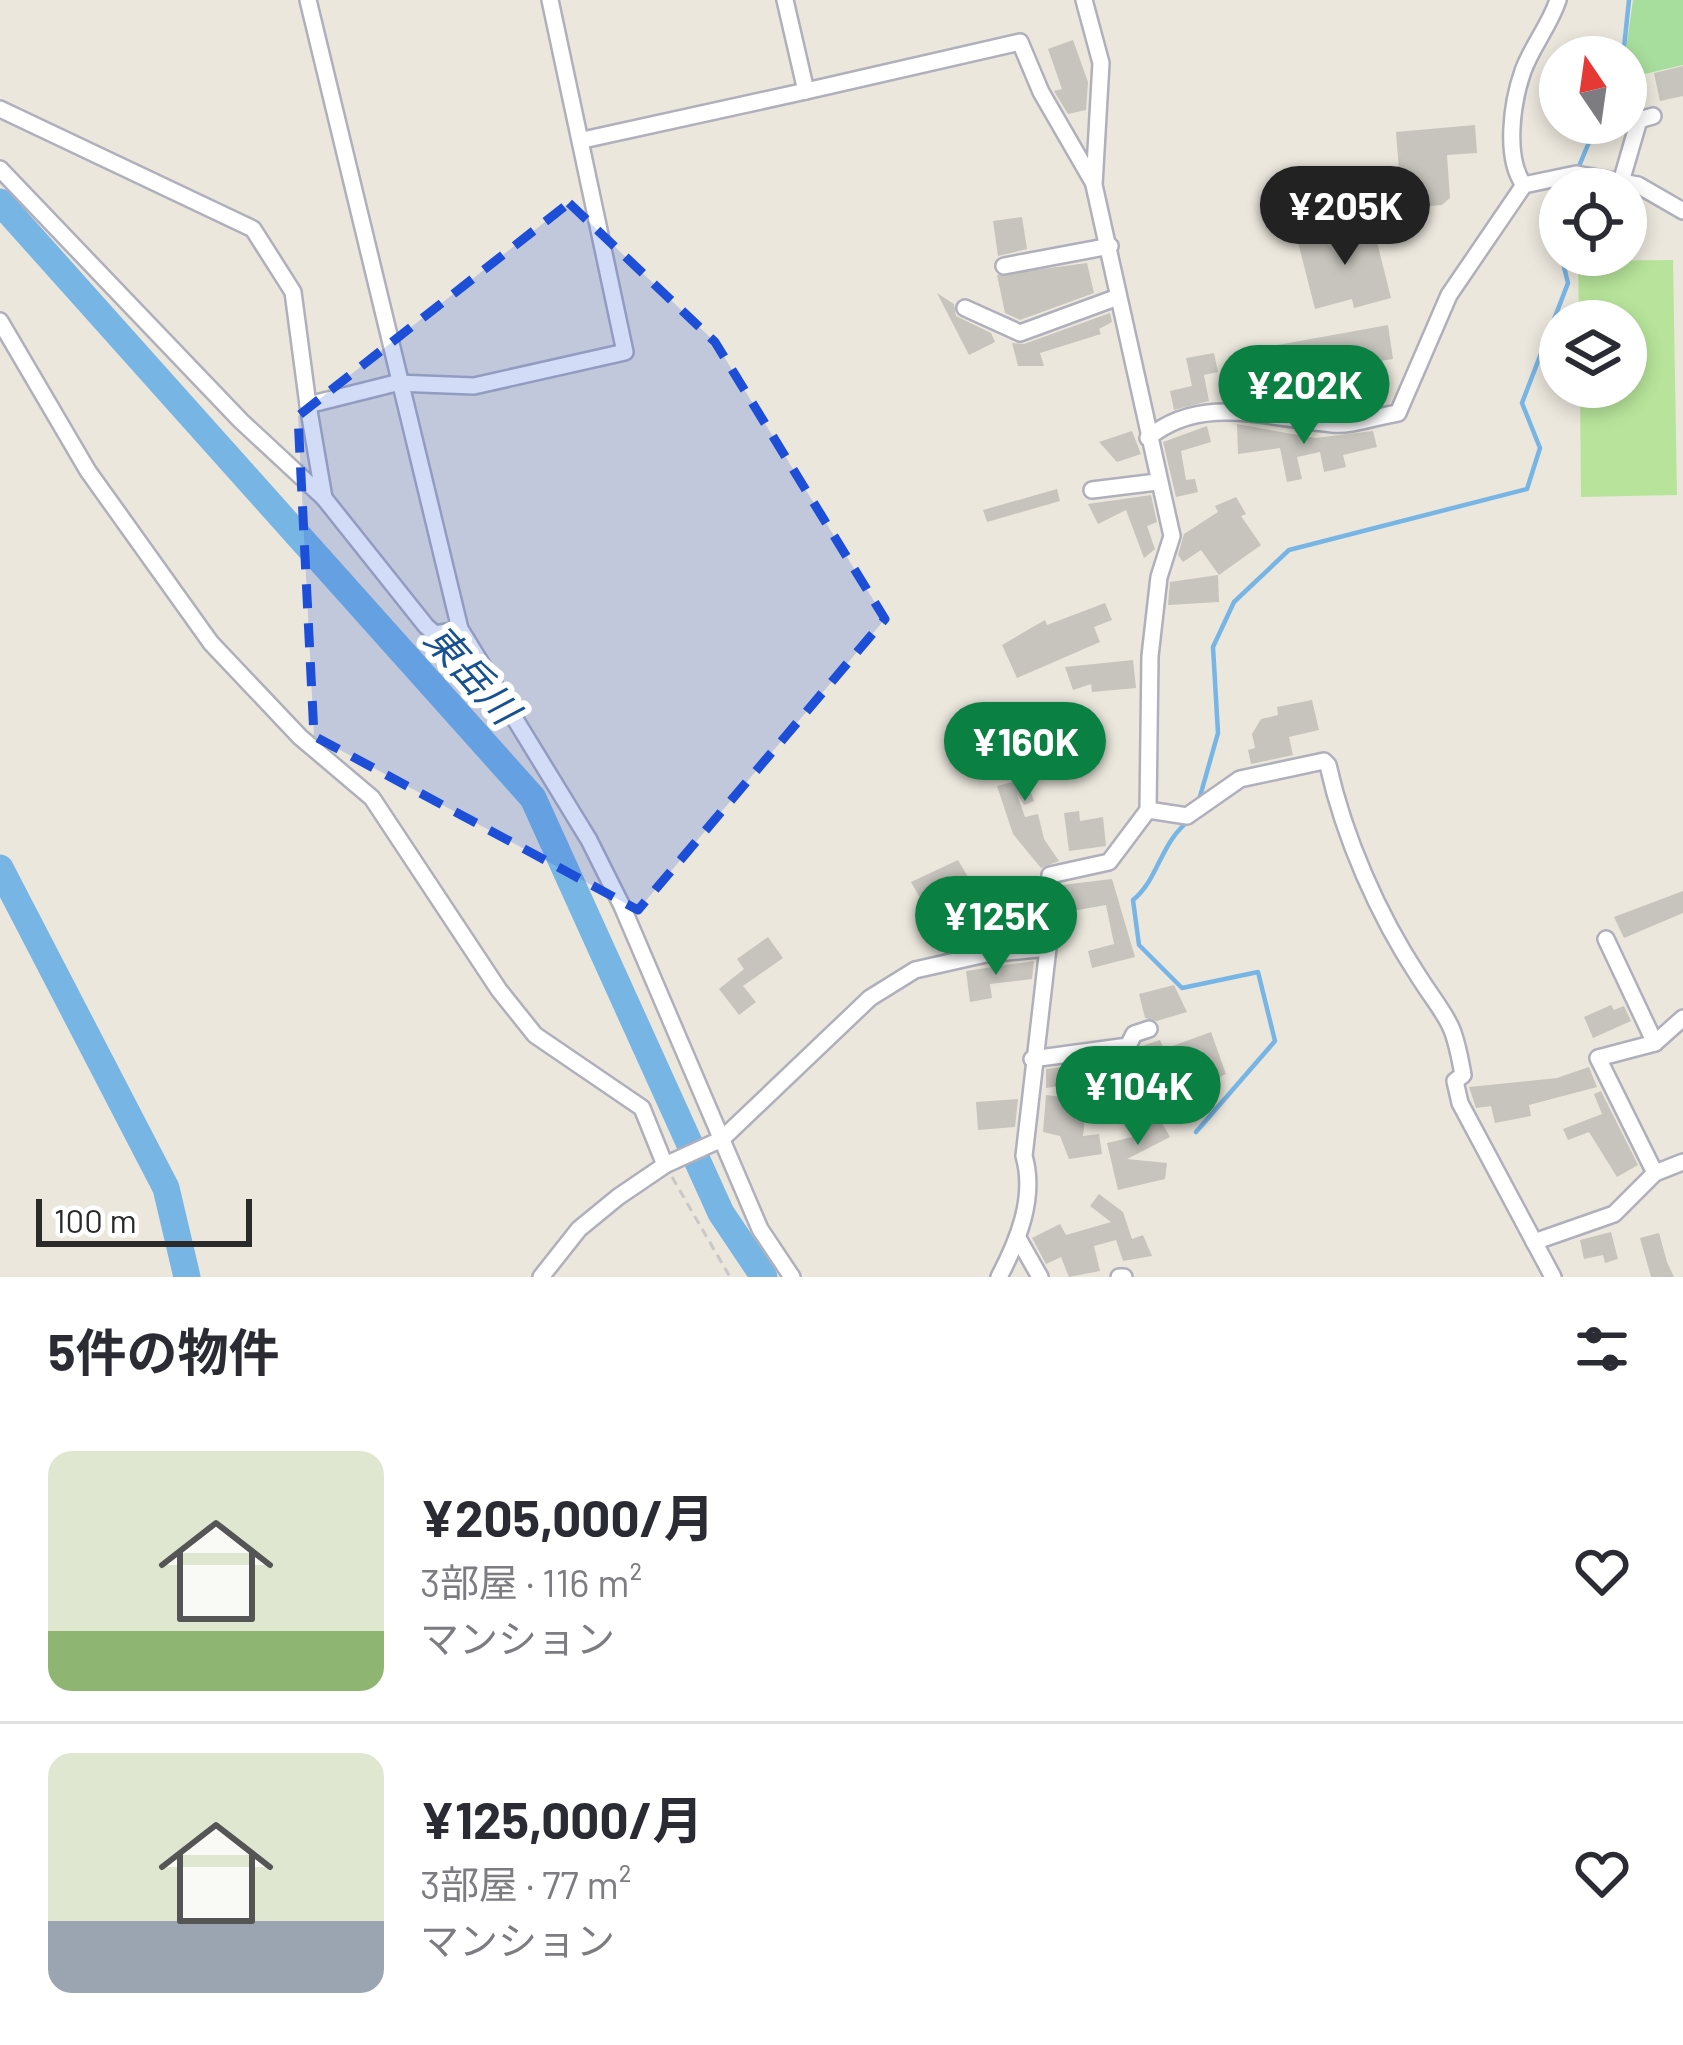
<!DOCTYPE html>
<html lang="ja">
<meta charset="utf-8">
<style>
body{margin:0;font-family:Barlow,"Noto Sans JP",sans-serif;background:#f2f2f3;color:#2b2b33;height:100vh;display:flex;flex-direction:column;font-size:45px;white-space:nowrap}
*{box-sizing:border-box;margin:0}
p{font-size:39px;color:#7c7c81}
.icon{flex:none;width:66px;height:66px;fill:none;stroke:currentColor;stroke-width:2;stroke-linecap:round;stroke-linejoin:round}
.map{position:relative;height:1277px;overflow:hidden}
.details{display:flex;flex-direction:column;background:#fff;flex:1}
.details>*{flex:none}
.needle{width:78px;rotate:347deg}
.controls{position:absolute;left:1539px;top:36px;display:grid;gap:24px}
.controls a{display:grid;place-items:center;width:108px;height:108px;border-radius:50%;background:#fff;box-shadow:0 6px 18px #0003;font-size:60px}
.scale{position:absolute;left:36px;bottom:30px;width:216px;box-sizing:border-box;padding-left:12px;border:6px solid #2a2a2a;border-top:0;font-size:33px;line-height:42px;white-space:nowrap;color:#2a2a2a;-webkit-text-stroke:9px #fff;paint-order:stroke}
.price{position:absolute;translate:-50% -102px;padding:0 27px;border-radius:42px;background:#0b8043;color:#fff;font-size:39px;line-height:78px;filter:drop-shadow(0 3px 6px #0008)}
.price::after{content:'';position:absolute;left:50%;top:72px;width:36px;height:27px;margin-left:-18px;background:inherit;clip-path:polygon(0 0,100% 0,50% 100%)}
.price.active{background:#222;color:#fff}
ul{padding:0;list-style:none}
li{display:flex;align-items:center;gap:36px;height:300px;padding:0 48px}
li+li{border-top:3px solid #e1e1e2}
li span{display:grid;place-items:center;flex:none;width:336px;height:240px;border-radius:24px;color:#555}
li>.icon{margin-inline-start:auto}
span .icon{width:144px;height:144px;fill:#fffc;stroke-width:1}
li b{font-size:51px}
h2{display:flex;justify-content:space-between;align-items:center;height:144px;padding:0 48px;font-size:51px}
.map>svg:first-child{display:block}
.green{fill:#a8de9d}
.pitch{fill:#b7e49a}
.lines{fill:none;stroke-linecap:round;stroke-linejoin:round}
.stream{stroke:#77b5e5;stroke-width:4.5}
.river{stroke:#77b5e5;stroke-width:27}
.building{fill:#c6c4bc}
.minor-casing{stroke:#b0b0bc;stroke-width:20}
.path{stroke:#c8c8c8;stroke-width:3;stroke-dasharray:9 6;stroke-linecap:butt}
.minor{stroke:#fff;stroke-width:15}
.marked{fill:#1d4ed8;fill-opacity:0.2;stroke:#1d4ed8;stroke-width:9;stroke-dasharray:24 15;stroke-linejoin:round}
.labels{text-anchor:middle;dominant-baseline:central;stroke-width:12;stroke-linejoin:round;paint-order:stroke}
.water-label{font-size:39px;font-style:italic;fill:#175190;stroke:#fff}
</style>
<div class="map">
<svg width="1683" height="1277" viewBox="0 0 1683 1277">
<rect width="100%" height="100%" fill="#ebe7dd"/>
<path class="green" d="M1633 0H1683V65L1632 77 1626 49Z"/>
<path class="pitch" d="M1673 260 1677 495 1581 497 1580 387H1626V321H1579L1578 261Z"/>
<g class="lines">
<g class="stream">
<path d="M1623 57 1629 0"/>
<path d="M1626 78V92"/>
<path d="M1577 171 1597 123"/>
<path d="M1560 249 1553 194 1565 183"/>
<path d="M1199 800 1218 733 1213 647 1234 602 1289 550 1527 489 1540 448 1522 403 1568 283 1561 255"/>
<path d="M1190 820C1160 842 1159 879 1133 900L1139 945 1182 988 1258 972 1275 1041 1196 1132"/>
</g>
<g class="river">
<path d="M0 202 533 798 721 1213 764 1277"/>
<path d="M0 868 166 1188 187 1277"/>
</g>
</g>
<g class="building">
<path d="M1073 40 1088 82 1086 110 1068 114 1054 91 1062 89 1048 49Z"/>
<path d="M1683 66V96L1660 101 1654 73Z"/>
<path d="M1475 125 1477 153 1447 155 1450 198 1442 205 1402 209 1396 132Z"/>
<path d="M1022 217 1027 249 998 256 993 221Z"/>
<path d="M1372 222 1391 298 1354 308 1352 299 1315 309 1298 242Z"/>
<path d="M1087 263 1094 293 1020 320 1005 313 997 275Z"/>
<path d="M937 293 954 304 956 316 991 333 995 342 969 355Z"/>
<path d="M1110 313 1112 322 1099 329 1101 334 1040 353 1044 366H1018L1012 343 1024 344Z"/>
<path d="M1388 325 1393 359 1341 367 1345 402 1308 409 1287 406 1277 381 1271 382 1264 356H1274L1272 346Z"/>
<path d="M1214 353 1218 372 1204 375 1209 401 1174 410 1170 391 1192 386 1186 358Z"/>
<path d="M1237 424 1315 438 1373 431 1377 447 1343 455 1346 467 1324 472 1320 452 1297 457 1302 479 1287 482 1280 448 1238 454Z"/>
<path d="M1207 426 1211 442 1181 451 1186 480 1195 479 1198 492 1176 497 1163 442Z"/>
<path d="M1132 431 1141 454 1117 462 1099 442Z"/>
<path d="M1057 489 1060 501 987 522 983 510Z"/>
<path d="M1151 495 1157 522 1147 526 1155 549 1144 558 1126 510 1098 524 1088 504Z"/>
<path d="M1236 497 1246 514 1241 516 1261 545 1219 575 1201 550 1183 562 1178 555 1184 534 1218 512 1215 506Z"/>
<path d="M1218 575 1219 602 1168 605 1170 582Z"/>
<path d="M1105 603 1112 620 1094 627 1100 642 1017 678 1002 645 1045 620 1047 625Z"/>
<path d="M1133 660 1136 688 1092 692 1091 684 1073 690 1065 667Z"/>
<path d="M1312 700 1319 730 1289 737 1293 755 1251 764 1248 750 1255 748 1252 734 1261 719 1278 715 1277 707Z"/>
<path d="M1021 727 1031 765 1040 762 1043 776 1027 781 1034 801 1024 805 1017 794 1025 817 1038 814 1044 839 1059 861 1041 868 1013 834 997 786 1016 781 1011 768 1018 766 1009 730Z"/>
<path d="M1079 811 1080 821 1103 817 1106 846 1069 851 1064 813Z"/>
<path d="M958 860 974 887 932 919 911 882Z"/>
<path d="M1112 879 1135 957 1092 968 1088 951 1114 944 1106 905 1061 913 1062 885Z"/>
<path d="M984 884 1038 889 1037 910 982 903Z"/>
<path d="M1683 891V913L1624 938 1614 917Z"/>
<path d="M768 937 783 958 743 986 756 1002 739 1015 719 989 744 969 737 959Z"/>
<path d="M1034 961 1032 979 990 984 992 998 970 1002 966 971Z"/>
<path d="M1174 985 1187 1012 1157 1021 1145 1018 1139 994Z"/>
<path d="M1611 1005 1614 1010 1624 1006 1631 1021 1593 1038 1584 1017Z"/>
<path d="M1211 1032 1226 1074 1162 1104 1152 1092 1149 1081 1154 1079 1142 1046 1160 1040 1164 1049Z"/>
<path d="M1114 1060 1117 1076 1046 1088V1069Z"/>
<path d="M1589 1067 1597 1087 1529 1105 1531 1116 1495 1123 1491 1106 1476 1108 1469 1087 1557 1078Z"/>
<path d="M1126 1088 1134 1110 1157 1114 1170 1137 1127 1159 1167 1163 1165 1179 1118 1190 1107 1143 1137 1136 1117 1091Z"/>
<path d="M1601 1091 1638 1165 1617 1177 1589 1132 1568 1140 1563 1129 1602 1114 1594 1094Z"/>
<path d="M1046 1095 1087 1100 1083 1136 1099 1134 1102 1154 1069 1159 1060 1136 1043 1132Z"/>
<path d="M1018 1099 1015 1127 978 1130 976 1102Z"/>
<path d="M1099 1194 1123 1212 1132 1239 1143 1235 1152 1256 1123 1261 1116 1240 1094 1246 1100 1271 1069 1277 1061 1257 1046 1264 1032 1238 1060 1224 1066 1235 1111 1222 1090 1206Z"/>
<path d="M1611 1232 1618 1259 1605 1263 1603 1255 1584 1259 1580 1240Z"/>
<path d="M1659 1233 1667 1262 1674 1277H1651L1640 1238Z"/>
</g>
<g class="lines">
<g class="minor-casing">
<g id="minor">
<path d="M308 0 460 629 589 840 622 906 760 1229 792 1277"/>
<path d="M785 0 806 91 1020 42 1041 92 1093 182"/>
<path d="M0 109 253 229 293 292 308 405"/>
<path d="M583 140 806 91"/>
<path d="M0 169 241 421 324 498 426 626 435 634 460 629"/>
<path d="M1621 182 1639 120 1653 116"/>
<path d="M1524 185C1504 158 1512 102 1523 71 1532 46 1550 25 1558 0"/>
<path d="M1004 266 1110 246"/>
<path d="M965 308 1020 333 1118 297"/>
<path d="M0 321 88 471 211 643 300 737 372 798 499 990 535 1035 642 1108 665 1165"/>
<path d="M1148 438C1202 393 1270 419 1332 424 1352 426 1378 416 1398 413L1449 295 1524 185 1576 174 1638 185 1683 211"/>
<path d="M1092 490 1157 482"/>
<path d="M324 498 308 405 396 383 474 386 625 352 550 0"/>
<path d="M1148 810 1187 816 1240 779 1324 761 1328 765C1344 837 1378 915 1419 977 1448 1022 1453 1018 1463 1075L1455 1081 1460 1103 1553 1277"/>
<path d="M1606 939 1655 1043"/>
<path d="M1128 1046 1142 1101 1150 1104"/>
<path d="M1032 1059 1128 1046 1134 1034 1149 1029"/>
<path d="M1655 1173 1598 1058 1655 1043 1683 1018"/>
<path d="M1019 1240 1040 1277"/>
<path d="M1534 1242 1614 1214 1655 1173 1683 1162"/>
<path d="M541 1277 579 1229 618 1197 665 1165 722 1139 870 998 915 970 986 954 1048 948"/>
<path d="M999 1277C1018 1241 1036 1197 1024 1156L1048 948 1050 875 1109 862 1148 810 1150 656 1159 577 1172 536 1094 185 1101 63 1084 0"/>
<path d="M1119 1277H1124"/>
</g>
</g>
<path class="path" d="M672 1177 730 1277"/>
<use href="#minor" class="minor"/>
</g>
<path class="marked" d="M569 203 715 342 885 619 638 910 314 736 298 416Z"/>
<g class="labels">
<g class="water-label">
<text transform="translate(473 673) rotate(48)">東岳川</text>
</g>
</g>
</svg>
<div class="controls">
<a><svg class="needle" viewBox="-14 -14 28 28"><path d="M0-13l5 13h-10z" fill="#e53935"/><path d="M0 13l5-13h-10z" fill="#7c7c81"/></svg></a>
<a><svg class="icon" aria-label="locate" viewBox="0 0 24 24"><circle cx="12" cy="12" r="6"/><path d="M12 2v4M12 18v4M2 12h4M18 12h4"/></svg></a>
<a><svg class="icon" aria-label="layers" viewBox="0 0 24 24"><path d="M12 4l9 5-9 5-9-5zM3 14l9 5 9-5"/></svg></a>
</div>
<div class="scale">100 m</div>
<b class="price active" style="left:1345px;top:268px">¥205K</b>
<b class="price" style="left:1304px;top:447px">¥202K</b>
<b class="price" style="left:1025px;top:804px">¥160K</b>
<b class="price" style="left:996px;top:978px">¥125K</b>
<b class="price" style="left:1138px;top:1148px">¥104K</b>
</div>
<section class="details">
<h2>5件の物件<svg class="icon" aria-label="filters" viewBox="0 0 24 24"><path d="M4 7h16M4 17h16"/><circle cx="9" cy="7" r="2"/><circle cx="15" cy="17" r="2"/></svg></h2>
<ul>
<li><span style="background:linear-gradient(#dfe7d0 75%,#8fb573 0)"><svg class="icon" aria-label="home" viewBox="0 0 24 24"><path d="M3 11l9-7 9 7M6 9v11h12V9"/></svg></span><div><b>¥205,000/月</b><p>3部屋 · 116 m²</p><p>マンション</p></div><svg class="icon" aria-label="heart" viewBox="0 0 24 24"><path d="M12 20l-8-8c-3-5 5-10 8-4 3-6 11-1 8 4z"/></svg></li>
<li><span style="background:linear-gradient(#dfe7d0 70%,#9aa5b1 0)"><svg class="icon" aria-label="home" viewBox="0 0 24 24"><path d="M3 11l9-7 9 7M6 9v11h12V9"/></svg></span><div><b>¥125,000/月</b><p>3部屋 · 77 m²</p><p>マンション</p></div><svg class="icon" aria-label="heart" viewBox="0 0 24 24"><path d="M12 20l-8-8c-3-5 5-10 8-4 3-6 11-1 8 4z"/></svg></li>
</ul>
</section>
